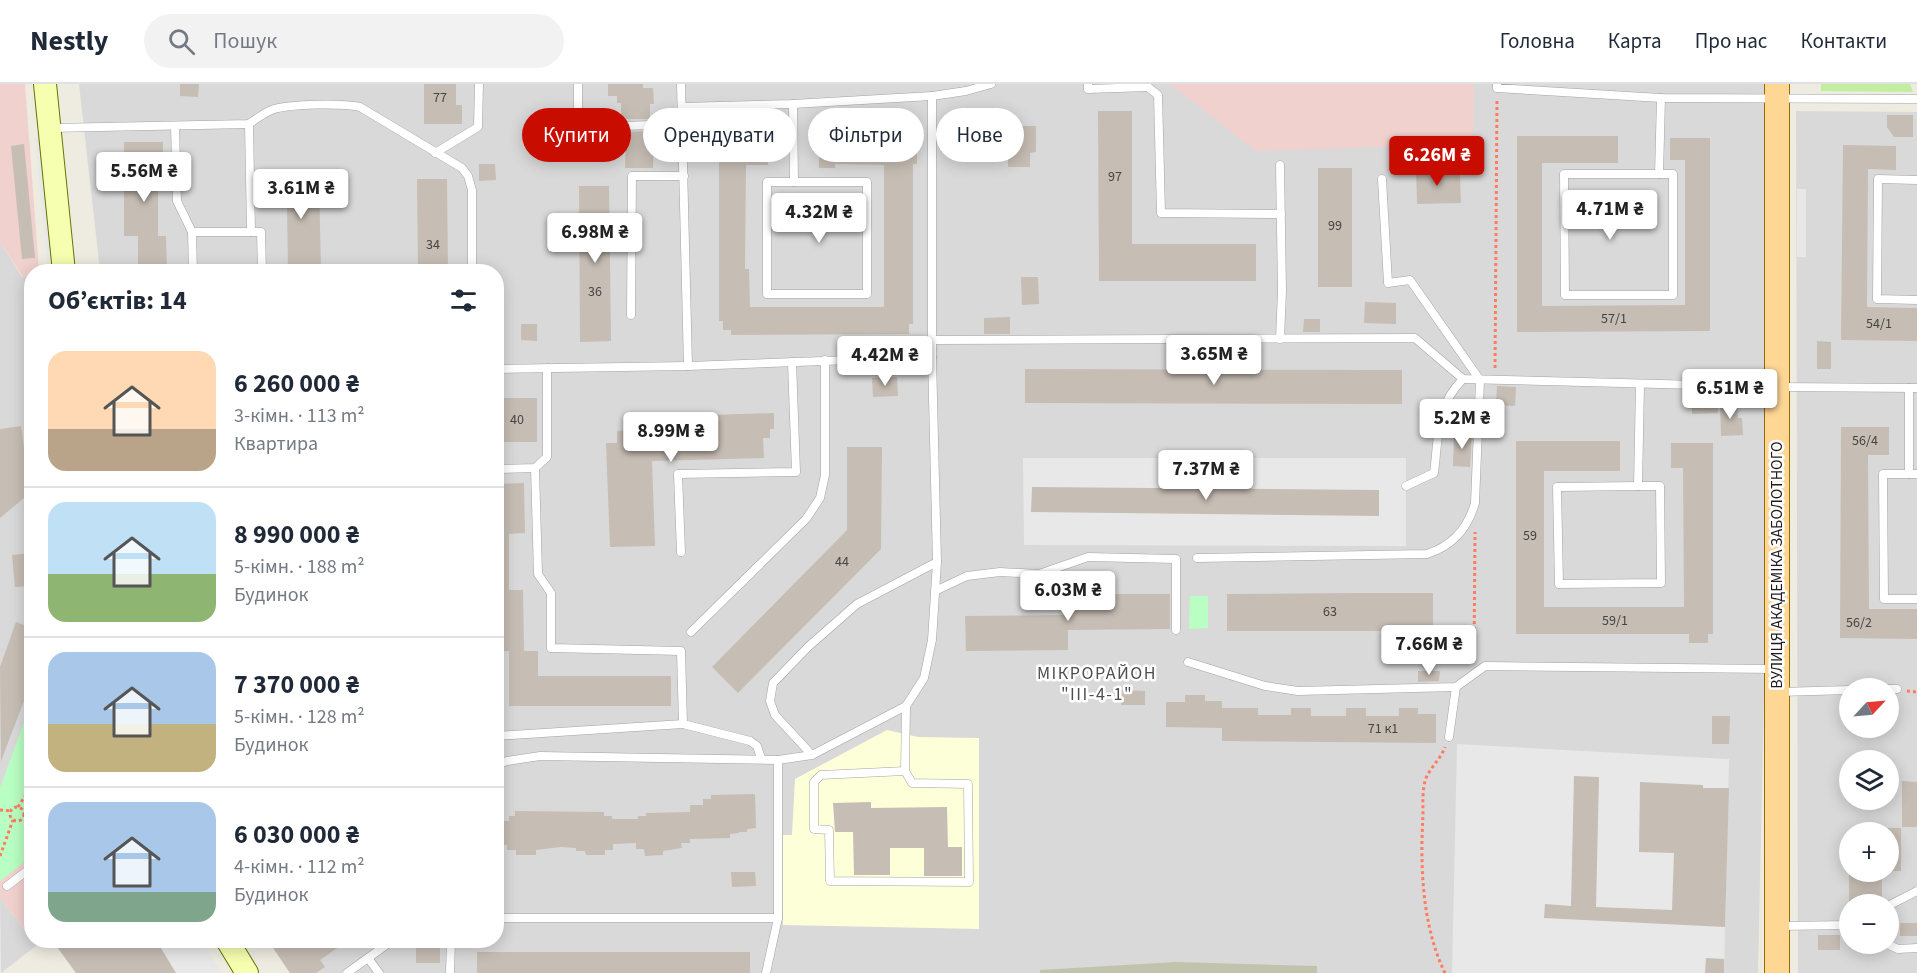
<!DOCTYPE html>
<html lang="uk">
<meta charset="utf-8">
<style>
body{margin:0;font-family:"Source Sans 3",sans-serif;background:#f2f2f3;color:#1f2937;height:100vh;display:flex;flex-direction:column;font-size:22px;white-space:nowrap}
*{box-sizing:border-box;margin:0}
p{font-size:20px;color:#747a83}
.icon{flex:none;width:33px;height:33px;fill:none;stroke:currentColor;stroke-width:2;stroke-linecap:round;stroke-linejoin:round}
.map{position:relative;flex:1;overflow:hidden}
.side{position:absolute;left:24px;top:180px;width:480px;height:684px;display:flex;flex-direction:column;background:#fff;border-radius:24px;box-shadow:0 3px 15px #0003}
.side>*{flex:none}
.top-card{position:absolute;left:522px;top:24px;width:570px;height:54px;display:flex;gap:12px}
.needle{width:39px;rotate:64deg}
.buttons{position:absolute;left:1839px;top:594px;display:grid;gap:12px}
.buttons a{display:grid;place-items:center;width:60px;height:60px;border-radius:50%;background:#fff;box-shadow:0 3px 15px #0003;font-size:30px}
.price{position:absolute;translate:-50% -51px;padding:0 14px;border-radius:6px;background:#fff;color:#222;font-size:20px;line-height:39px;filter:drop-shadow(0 2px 3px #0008)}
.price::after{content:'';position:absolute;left:50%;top:36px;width:18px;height:14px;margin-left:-9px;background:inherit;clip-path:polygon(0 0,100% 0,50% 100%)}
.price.on{background:#c80c00;color:#fff}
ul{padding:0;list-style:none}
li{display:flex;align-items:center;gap:18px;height:150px;padding:0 24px}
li+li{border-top:2px solid #e0e1e3}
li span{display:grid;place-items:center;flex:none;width:168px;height:120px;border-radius:18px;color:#555}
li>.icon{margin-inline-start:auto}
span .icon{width:72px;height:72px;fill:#fffc;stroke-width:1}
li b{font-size:26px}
h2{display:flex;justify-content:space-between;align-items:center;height:72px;padding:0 24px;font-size:26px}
.chip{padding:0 21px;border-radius:27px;background:#fff;box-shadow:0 3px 15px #0003;font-size:21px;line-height:54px}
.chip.on{background:#c80c00;color:#fff}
header{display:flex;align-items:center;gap:36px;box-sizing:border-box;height:84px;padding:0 30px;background:#fff;border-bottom:2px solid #e0e1e3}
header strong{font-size:28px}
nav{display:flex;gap:33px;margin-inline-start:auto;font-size:21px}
.search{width:420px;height:54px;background:#f2f2f3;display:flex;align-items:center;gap:15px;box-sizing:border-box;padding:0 21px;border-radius:33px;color:#747a83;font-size:22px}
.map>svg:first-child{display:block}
.residential{fill:#dad9d9;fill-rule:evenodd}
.commercial{fill:#f1d1ce}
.education{fill:#fdffd9}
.construction{fill:#c2c3ac}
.grass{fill:#c2eea1}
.park{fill:#b9fec2}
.parking{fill:#e8e8e8}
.building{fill:#c6bdb4}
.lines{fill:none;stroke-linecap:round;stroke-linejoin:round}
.lane-casing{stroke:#a3a3a3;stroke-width:9}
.secondary-casing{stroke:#627600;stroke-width:24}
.primary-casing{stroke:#946c00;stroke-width:26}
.path{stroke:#ff7b61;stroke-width:3;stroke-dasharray:3 3;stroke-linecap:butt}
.lane{stroke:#fff;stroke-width:8}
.secondary{stroke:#f6feaf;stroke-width:22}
.primary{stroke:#ffd795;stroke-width:24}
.labels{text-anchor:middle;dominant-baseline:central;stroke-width:5;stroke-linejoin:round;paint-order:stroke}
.number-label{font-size:14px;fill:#464442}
.street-label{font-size:16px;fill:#1c1c1c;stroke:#fff}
.neighbourhood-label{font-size:18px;letter-spacing:1.5px;fill:#4f4f4f;stroke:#fff}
</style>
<header>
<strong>Nestly</strong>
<div class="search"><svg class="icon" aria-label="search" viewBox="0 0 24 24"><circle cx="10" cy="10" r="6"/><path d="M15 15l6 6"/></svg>Пошук</div>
<nav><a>Головна</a><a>Карта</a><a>Про нас</a><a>Контакти</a></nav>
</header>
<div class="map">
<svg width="1917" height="889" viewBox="0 0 1917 889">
<rect width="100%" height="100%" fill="#eeebe1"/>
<g class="residential">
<path d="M79 0H1777L1758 889H290L268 857 496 856V188L100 187Z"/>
<path d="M1796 27 1917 28V889H1798ZM1850 604H1888V644H1850ZM1850 676H1888V716H1850ZM1850 748H1888V788H1850ZM1850 820H1888V860H1850Z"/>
<path d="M0 158 22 193H32L31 773 0 797Z"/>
<path d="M0 813 32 856 37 861 1 889Z"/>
</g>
<g class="commercial">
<path d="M0 0H25L39 187 32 188 31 192 23 193 0 158Z"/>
<path d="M1170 0H1474L1473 60 1256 67Z"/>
<path d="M31 773V854L0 813V797Z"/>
</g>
<path class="education" d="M887 646 918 653 979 654V845L783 841V751H792L795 695Z"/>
<path class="construction" d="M1176 878 1317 882V889H1040V886Z"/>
<path class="grass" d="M1821 0H1910L1913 8 1821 7Z"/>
<g class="park">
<path d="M1190 512H1208V544L1189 545Z"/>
<path d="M31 619V773L0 797V704Z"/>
</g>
<g class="parking">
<path d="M46 53 59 187H48L35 54Z"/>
<rect x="1797" y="105" width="9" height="68"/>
<path d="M1023 374H1406V462L1024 461Z"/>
<path d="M1457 660 1729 675 1724 889H1452Z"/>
<path d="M156 857H201L222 889H176Z"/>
</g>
<g class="building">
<path d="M180 0H199L198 13 180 12Z"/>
<path d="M424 0H456V21H462V40H424Z"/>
<path d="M608 0H643V4H653L654 20H650V35H621V19H617V12H608Z"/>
<path d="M1098 27H1132V160H1256V197H1099Z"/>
<path d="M1887 31H1913V53H1894L1887 43Z"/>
<path d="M1008 42H1036V68L1030 69V83H1008Z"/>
<path d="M650 47 651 55H654L653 84H625L626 48Z"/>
<path d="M1517 52H1618V79H1542V222L1685 221V76H1670V54H1710V247L1517 248Z"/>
<path d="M819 54H902V57H909L910 66H917V80H913V240H909V250L731 251V246H723V237H719V56L768 57V81H746L745 185H749L750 223H884V81L835 80V84H819Z"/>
<path d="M124 58H163V90H158V152H166L167 188H138V152H124Z"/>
<path d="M24 60 35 174 22 175 11 62Z"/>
<path d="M1843 61 1896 62V86L1868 85 1867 223 1917 224V257L1841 256Z"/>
<path d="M479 80H495L496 96 479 97Z"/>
<path d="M1416 83H1434V91H1460L1461 119 1417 120Z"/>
<rect x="1318" y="84" width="34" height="119"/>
<path d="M305 89V93H319L321 188H288L287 120H272L271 94H280V90Z"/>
<path d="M417 95H447L448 188H418Z"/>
<path d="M579 102H609L611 257 580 258Z"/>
<path d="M1021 193H1038L1039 220 1022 221Z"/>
<path d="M1365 218 1396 219V240L1364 239Z"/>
<path d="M1010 233V250H984V234Z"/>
<path d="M1304 235H1320V248H1303Z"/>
<path d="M521 240H537V257L521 256Z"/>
<path d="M1817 257 1831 258V285H1817Z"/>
<path d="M1025 285 1402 286V320L1025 319Z"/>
<path d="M897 293 898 312 873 313 872 294Z"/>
<path d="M1497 302 1516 303 1515 322 1496 321Z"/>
<rect x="496" y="314" width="41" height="44"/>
<path d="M1717 314 1718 329 1692 330V315Z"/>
<path d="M1720 318H1737L1738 334H1742L1743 351 1721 352Z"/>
<path d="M774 329V345H770V354H763L764 374 652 377 655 462 610 463 606 359H617V347L633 346V341H649V333Z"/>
<path d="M21 342 29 401 28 409 24 414 0 434V345Z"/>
<path d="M1841 343H1889V371H1868L1869 525H1917V555L1840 554Z"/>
<path d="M1454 350H1472L1470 383 1453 382Z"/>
<path d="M1516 357H1620V387H1544V523H1684L1683 384H1671V359H1713V550H1708V559H1689V550H1516Z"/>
<path d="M847 363H882L881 465 738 609 712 583 847 446Z"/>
<path d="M524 399 525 449 509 450V506H523L524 567H538V592H671V622H509V567H496V400Z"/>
<path d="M1032 403 1379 406V432L1031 428Z"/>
<path d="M32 469V502L15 503 12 471Z"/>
<path d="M1355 509H1433V547H1227V510Z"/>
<path d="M1068 510H1170V545L1068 546V566L966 567 965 532 1068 531Z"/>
<path d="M16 538 32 544V596L1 677 0 583Z"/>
<path d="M1418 587H1440L1439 597 1418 598Z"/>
<path d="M1121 606 1145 607V621H1121Z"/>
<path d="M1185 611H1205V617H1222V624H1258V631H1291V624H1311V632H1346V624H1366V632H1399V624H1418V630H1436V659L1222 657V644L1166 643V618H1185Z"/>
<path d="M1712 632H1730L1729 660H1712Z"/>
<path d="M1574 692 1599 693 1596 823 1672 826 1674 769 1639 768 1640 698 1703 701V704H1729L1725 843 1544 834 1545 820 1571 822Z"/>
<path d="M1902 697 1917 698V743H1902Z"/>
<path d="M755 710 756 744 747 745V748H739V749L730 750V754L690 755V759H681L682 764 663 767V771L645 772 644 765H636V759L613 760V766H605V771H586L585 767H576V764L561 763 536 766V771H516V766H507V761H497V737H509V732H515V727L604 728V732H612V735H638V732H646V729L690 728V721H703V715H711V711Z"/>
<path d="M871 718V724L947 723 948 763H962V792H924V764H890V791H854L853 748H835L833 719Z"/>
<rect x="1888" y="744" width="13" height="43"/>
<path d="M731 788H755L756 802 732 803Z"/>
<rect x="1849" y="788" width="33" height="32"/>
<rect x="1900" y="839" width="17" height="13"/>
<rect x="1818" y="851" width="22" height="15"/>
<path d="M52 856H156L176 889H76Z"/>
<path d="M268 856H349L320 876 325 883 316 889H290Z"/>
<rect x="416" y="861" width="24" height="18"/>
<rect x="477" y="868" width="273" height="21"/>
<path d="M1706 874 1724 875V889H1705Z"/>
</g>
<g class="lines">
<g class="lane-casing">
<g id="lane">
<path d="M578 0V26L582 37 592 43 682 40"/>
<path d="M681 0 688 282"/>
<path d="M1088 0V5L1148 3"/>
<path d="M1144 0 1158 11 1161 129 1281 130"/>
<path d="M1497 0V4L1661 14 1917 15"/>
<path d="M932 12 966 7 991 0"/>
<path d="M793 20 794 98"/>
<path d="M682 23 793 20 932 12V256"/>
<path d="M249 40 251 148"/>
<path d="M175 42 177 117 192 148 193 188"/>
<path d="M51 44 249 40C256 35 265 28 274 25 293 20 341 19 360 23L462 84 468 92 472 106V188"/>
<path d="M435 69 478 43 479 0"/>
<path d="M1564 90H1673V211H1565Z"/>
<path d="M1659 90 1661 14"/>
<path d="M1917 96 1878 95 1877 215 1917 216"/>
<rect x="767" y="98" width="100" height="112"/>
<path d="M192 148H261L262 188"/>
<path d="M631 231 632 92H684"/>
<path d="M1280 255 1282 207 1280 81"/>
<path d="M496 285 688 282 932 273V256L1415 254 1463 295 1777 303 1917 304"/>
<path d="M1909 304V390"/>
<path d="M535 384 538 490 551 509V564L681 567 683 640"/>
<path d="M496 385 535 384 547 373V284"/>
<path d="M1917 390H1883L1884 515H1917"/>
<path d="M1406 402 1434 389C1439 352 1435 323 1463 295"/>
<path d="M1638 402H1660L1661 499 1559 500 1557 403Z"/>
<path d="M1638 402 1640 300"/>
<path d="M681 468 678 390 796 388 792 278"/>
<path d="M1197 474 1427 470C1452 462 1468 444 1475 419L1480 296 1410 196 1388 199 1382 95"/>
<path d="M935 507 967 492 1000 488 1039 490 1088 473 1176 475V546"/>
<path d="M691 548 806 435 820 414 825 391V276"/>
<path d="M1188 578 1265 602 1298 607 1456 603 1485 582 1775 585"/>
<path d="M1888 605H1897"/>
<path d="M1779 608 1850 606"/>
<path d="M496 652 683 640 750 657 757 662 761 674"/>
<path d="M1449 653 1456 603"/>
<path d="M812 671 775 631 770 617 773 599 809 562 857 520 937 478"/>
<path d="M496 681 507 677 540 672 778 676 812 671 906 622 924 594 932 556 937 478 932 273"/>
<path d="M905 687 912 699 968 700 969 798 830 797 829 746 814 745V698L821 691 905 687 906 622"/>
<path d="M7 802 32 783"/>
<path d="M1888 822 1917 807"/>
<path d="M496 834H778"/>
<path d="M1779 842 1850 841"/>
<path d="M1887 860 1898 865 1917 864"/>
<path d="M368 874 379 889"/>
<path d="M347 889 393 856"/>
<path d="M450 889 451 856"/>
<path d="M766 889 778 834V676"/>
</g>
</g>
<g class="secondary-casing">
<g id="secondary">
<path d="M45 0 64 188"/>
<path d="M227 856 247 889"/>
</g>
</g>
<g class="primary-casing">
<path id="primary" d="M1777 0V889"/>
</g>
<g class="path">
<path d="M1495 284 1497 15"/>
<path d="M27 315 32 310"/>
<path d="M1474 576 1475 448"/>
<path d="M1907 607 1917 608"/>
<path d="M18 723 32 701"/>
<circle cx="17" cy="730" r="7"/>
<path d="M0 726 11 727"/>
<path d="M0 772 13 736"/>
<path d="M1445 889C1422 842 1420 782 1423 731 1423 719 1422 705 1426 694 1431 683 1441 674 1445 663"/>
</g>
<use href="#lane" class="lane"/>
<use href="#secondary" class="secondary"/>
<use href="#primary" class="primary"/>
</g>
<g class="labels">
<g class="number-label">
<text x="440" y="14">77</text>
<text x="1115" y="93">97</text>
<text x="1335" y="142">99</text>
<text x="433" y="161">34</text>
<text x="595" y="208">36</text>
<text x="1614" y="235">57/1</text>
<text x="1879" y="240">54/1</text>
<text x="517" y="336">40</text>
<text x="1865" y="357">56/4</text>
<text x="1530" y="452">59</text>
<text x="842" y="478">44</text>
<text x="1330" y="528">63</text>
<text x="1615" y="537">59/1</text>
<text x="1859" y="539">56/2</text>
<text x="1383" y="645">71 к1</text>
</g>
<g class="street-label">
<text transform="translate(1777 481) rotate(-90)">ВУЛИЦЯ АКАДЕМІКА ЗАБОЛОТНОГО</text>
</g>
<g class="neighbourhood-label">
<text x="1097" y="589">МІКРОРАЙОН<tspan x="1097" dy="21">"ІІІ-4-1"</tspan></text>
</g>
</g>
</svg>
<div class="buttons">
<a><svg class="needle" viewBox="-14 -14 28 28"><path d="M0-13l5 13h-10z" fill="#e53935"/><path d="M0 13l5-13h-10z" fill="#747a83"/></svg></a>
<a><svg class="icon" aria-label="layers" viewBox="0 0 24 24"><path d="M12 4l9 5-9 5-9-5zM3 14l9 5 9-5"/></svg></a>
<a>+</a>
<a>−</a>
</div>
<b class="price on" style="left:1437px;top:103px">6.26M ₴</b>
<b class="price" style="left:144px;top:119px">5.56M ₴</b>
<b class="price" style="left:301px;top:136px">3.61M ₴</b>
<b class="price" style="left:1610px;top:157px">4.71M ₴</b>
<b class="price" style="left:819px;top:160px">4.32M ₴</b>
<b class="price" style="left:595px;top:180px">6.98M ₴</b>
<b class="price" style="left:1214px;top:302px">3.65M ₴</b>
<b class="price" style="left:885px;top:303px">4.42M ₴</b>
<b class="price" style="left:1730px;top:336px">6.51M ₴</b>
<b class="price" style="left:1462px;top:366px">5.2M ₴</b>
<b class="price" style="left:671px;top:379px">8.99M ₴</b>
<b class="price" style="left:1206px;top:417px">7.37M ₴</b>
<b class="price" style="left:1068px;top:538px">6.03M ₴</b>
<b class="price" style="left:1429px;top:592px">7.66M ₴</b>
<div class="top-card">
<a class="chip on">Купити</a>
<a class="chip">Орендувати</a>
<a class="chip">Фільтри</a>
<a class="chip">Нове</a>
</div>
<section class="side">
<h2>Об’єктів: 14<svg class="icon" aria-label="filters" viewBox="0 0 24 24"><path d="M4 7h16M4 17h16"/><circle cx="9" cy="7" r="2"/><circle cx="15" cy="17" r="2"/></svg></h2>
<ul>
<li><span style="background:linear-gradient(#ffd9b3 65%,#b9a48a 0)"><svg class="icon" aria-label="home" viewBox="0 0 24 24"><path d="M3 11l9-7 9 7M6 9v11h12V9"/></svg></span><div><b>6 260 000 ₴</b><p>3-кімн. · 113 m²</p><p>Квартира</p></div></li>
<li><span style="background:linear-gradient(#bfe0f5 60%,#8fb573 0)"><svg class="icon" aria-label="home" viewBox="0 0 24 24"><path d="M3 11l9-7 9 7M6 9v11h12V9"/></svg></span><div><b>8 990 000 ₴</b><p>5-кімн. · 188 m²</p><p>Будинок</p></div></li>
<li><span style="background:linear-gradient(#a9c7e8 60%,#c2b280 0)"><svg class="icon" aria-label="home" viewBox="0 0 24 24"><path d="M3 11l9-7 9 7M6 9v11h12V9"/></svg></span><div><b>7 370 000 ₴</b><p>5-кімн. · 128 m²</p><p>Будинок</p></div></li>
<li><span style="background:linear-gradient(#a9c7e8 75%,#7fa58c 0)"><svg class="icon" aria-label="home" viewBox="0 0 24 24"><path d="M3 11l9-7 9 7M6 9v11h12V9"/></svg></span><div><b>6 030 000 ₴</b><p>4-кімн. · 112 m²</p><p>Будинок</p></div></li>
</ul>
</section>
</div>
